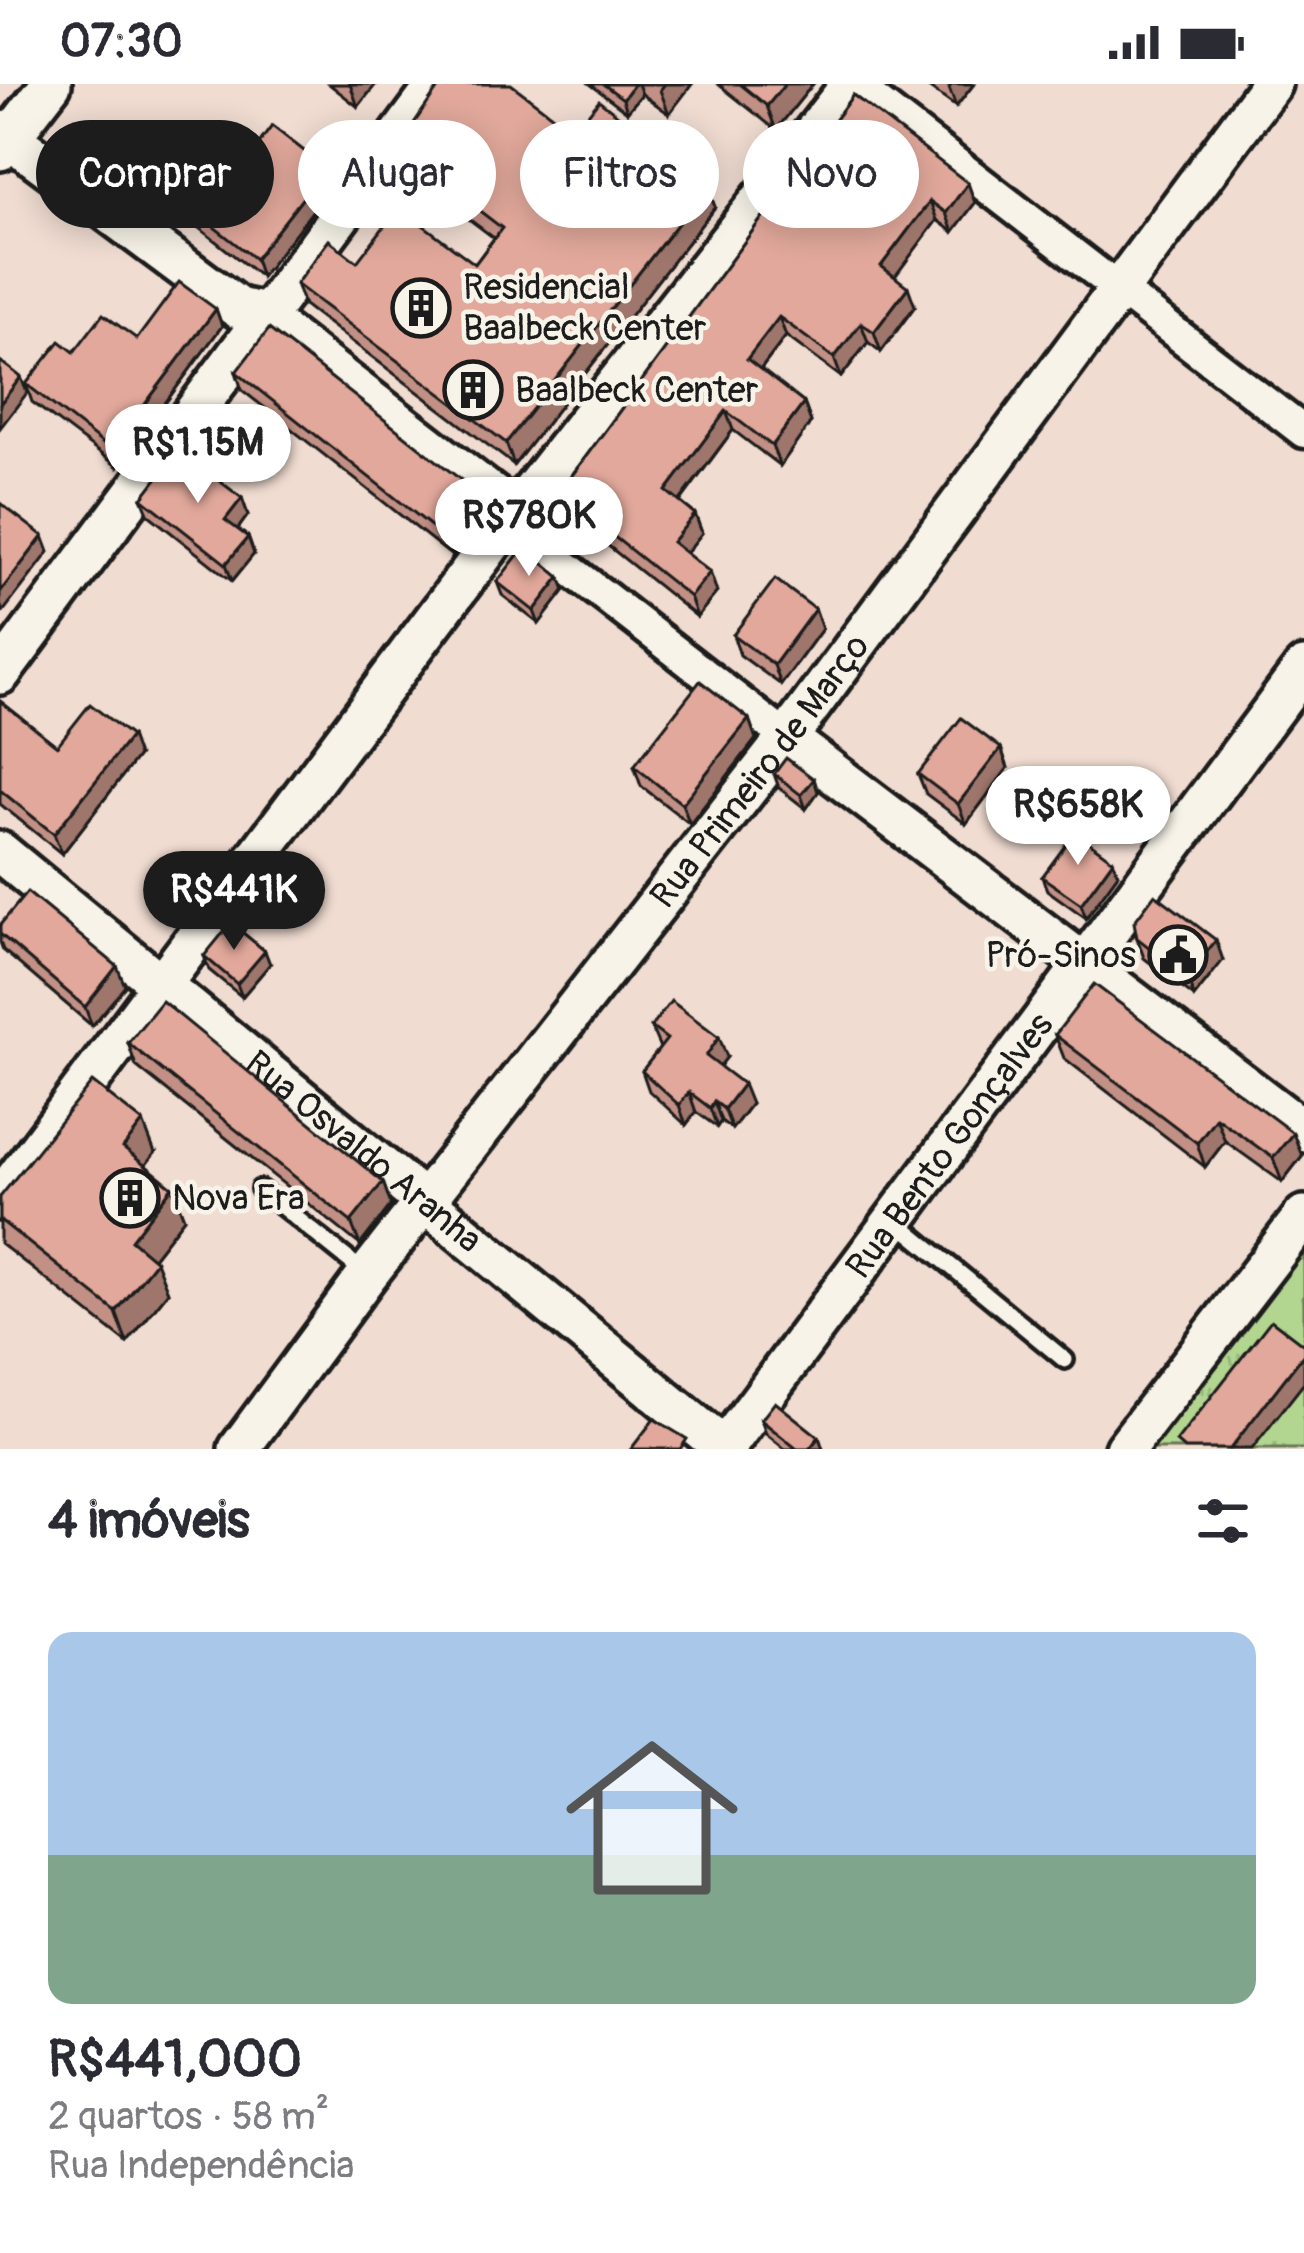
<!DOCTYPE html>
<html lang="pt">
<meta charset="utf-8">
<style>
body{margin:0;font-family:Pangolin,sans-serif;background:#f2f2f3;color:#2b2b33;height:100vh;display:flex;flex-direction:column;font-size:45px;white-space:nowrap}
*{box-sizing:border-box;margin:0}
p{font-size:39px;color:#7c7c81}
.icon{flex:none;width:66px;height:66px;fill:none;stroke:currentColor;stroke-width:2;stroke-linecap:round;stroke-linejoin:round}
.map{position:relative;height:1365px;overflow:hidden}
.details{display:flex;flex-direction:column;background:#fff;flex:1}
.details>*{flex:none}
.guide{position:absolute;left:36px;top:36px;width:1233px;height:108px;display:flex;gap:24px}
.price{position:absolute;translate:-50% -102px;padding:0 27px;border-radius:42px;background:#fff;color:#222;font-size:39px;line-height:78px;filter:drop-shadow(0 3px 6px #0008)}
.price::after{content:'';position:absolute;left:50%;top:72px;width:36px;height:27px;margin-left:-18px;background:inherit;clip-path:polygon(0 0,100% 0,50% 100%)}
.price.current{background:#1c1c1c;color:#fff}
ul{padding:0;list-style:none}
li{display:grid;align-content:center;gap:24px;height:636px;padding:0 48px}
li span{display:grid;place-items:center;height:372px;border-radius:24px;color:#555}
li>.icon{margin-inline-start:auto}
span .icon{width:216px;height:216px;fill:#fffc;stroke-width:1}
li b{font-size:51px}
h2{display:flex;justify-content:space-between;align-items:center;height:144px;padding:0 48px;font-size:51px}
.tag{padding:0 42px;border-radius:54px;background:#fff;box-shadow:0 6px 30px #0003;font-size:42px;line-height:108px}
.tag.current{background:#1c1c1c;color:#fff}
.status{display:flex;justify-content:space-between;align-items:center;height:84px;padding:0 60px;background:#fff;direction:ltr}
.status svg{height:33px;fill:currentColor}
.map>svg:first-child{display:block}
.grass{fill:url(#grass-tufts);stroke:#677856;stroke-width:3}
.lines{fill:none;stroke-linecap:round;stroke-linejoin:round}
.service-casing{stroke:#1c1c1c;stroke-width:24}
.minor-casing{stroke:#1c1c1c;stroke-width:39}
.tertiary-casing{stroke:#1c1c1c;stroke-width:48}
.service{stroke:#f7f3e8;stroke-width:15}
.minor{stroke:#f7f3e8;stroke-width:30}
.tertiary{stroke:#f7f3e8;stroke-width:39}
.wall{fill:#c29085;stroke:#1c1c1c;stroke-width:3}
.shaded-wall{fill:#9e766c;stroke:#1c1c1c;stroke-width:3}
.building{fill:#e1a89b;stroke:#1c1c1c;stroke-width:3}
.labels{text-anchor:middle;dominant-baseline:central;stroke-width:9;stroke-linejoin:round;paint-order:stroke}
.poi-label{font-size:36px;fill:#1c1c1c;stroke:#f7f3e8;text-anchor:start}
.street-label{font-size:36px;fill:#1c1c1c;stroke:#f7f3e8}
</style>
<div class="status"><b>07:30</b><svg viewBox="0 0 49 12"><path d="M0 12V9h3v3zM5 12V6h3v6zM10 12V3h3v9zM15 12V0h3v12zM26 1h20v11H26zM47 4h2v5h-2z"/></svg></div>
<div class="map">
<svg width="1304" height="1365" viewBox="0 0 1304 1365">
<defs>
<pattern id="grass-tufts" width="24" height="20" patternUnits="userSpaceOnUse" patternTransform="scale(3)"><rect width="24" height="20" fill="#b2d590"/><path d="M3 7l-1-3M5 7V3M7 7l1-3M15 17l-1-3M17 17v-4M19 17l1-3" fill="none" stroke="#98b67c"/></pattern>
</defs>
<rect width="100%" height="100%" fill="#f0dcd1"/>
<filter id="ink" filterUnits="userSpaceOnUse"><feTurbulence type="fractalNoise" baseFrequency=".00833" numOctaves="2"/><feDisplacementMap in="SourceGraphic" scale="24" xChannelSelector="R" yChannelSelector="G"/><feConvolveMatrix kernelMatrix="1 2 1 2 8 2 1 2 1" color-interpolation-filters="sRGB"/></filter>
<g filter="url(#ink)">
<path class="grass" d="M1304 1156V1365H1144Z"/>
<g class="lines">
<g class="service-casing">
<g id="service">
<path d="M260 1105 365 1189"/>
<path d="M896 1137 1065 1276"/>
</g>
</g>
<g class="minor-casing">
<g id="minor">
<path d="M853 0 1304 348"/>
<path d="M266 230 519 426 545 466 787 654"/>
</g>
</g>
<g class="tertiary-casing">
<g id="tertiary">
<path d="M0 47 238 224 266 230"/>
<path d="M0 66 51 0"/>
<path d="M0 590 438 0"/>
<path d="M787 654 1304 1047"/>
<path id="s1" d="M0 768 725 1365"/>
<path d="M0 1116 494 456 852 0"/>
<path id="s2" d="M239 1365 367 1191 787 654 1271 0"/>
<path id="s3" d="M724 1365 1304 584"/>
<path d="M1125 1365 1304 1132"/>
</g>
</g>
<use href="#service" class="service"/>
<use href="#minor" class="minor"/>
<use href="#tertiary" class="tertiary"/>
</g>
<g class="wall">
<path d="M329 0H376L358 23Z"/>
<path d="M590 0H692L669 30 642 10 627 28Z"/>
<path d="M718 0H813L776 46Z"/>
<path d="M924 0H974L956 23Z"/>
<path d="M853 11 975 119 953 148 937 136 894 193 915 222 881 268 868 258 841 293 786 252 761 285 804 319 811 338 780 382 733 346 680 418 695 430 702 449 686 469 717 508 697 533 566 428 559 409Z"/>
<path d="M574 48 707 102 715 123 514 381 304 221 296 200 357 178 475 180 494 154 404 86 397 64Z"/>
<path d="M243 81 332 102 261 193 180 129 173 111Z"/>
<path d="M216 225 222 242 118 383 32 318 26 300 74 268 137 255Z"/>
<path d="M236 288 485 428 452 472 242 306Z"/>
<path d="M142 414H242L248 431 238 445 248 453 254 470 232 497 149 431Z"/>
<path d="M497 498 565 506 539 540 502 511Z"/>
<path d="M815 525 822 545 781 601 740 571 733 551Z"/>
<path d="M0 617 57 662 138 672 62 770 0 720Z"/>
<path d="M749 635 756 655 690 740 641 702 634 682Z"/>
<path d="M1001 664 1008 684 966 740 926 710 918 690Z"/>
<path d="M774 690 814 695 818 708 806 725 779 704Z"/>
<path d="M1113 776 1118 790 1086 834 1047 806 1042 793Z"/>
<path d="M0 841 125 902 92 942 3 866 0 858Z"/>
<path d="M1137 854 1223 876 1194 913 1144 874Z"/>
<path d="M204 872 270 880 242 913 209 886Z"/>
<path d="M651 943 727 973 720 982 751 1020 732 1045 721 1037 717 1043 696 1028 686 1041 649 1007 642 987 660 964Z"/>
<path d="M1055 951 1293 1049 1302 1072 1282 1098 1225 1057 1205 1083 1064 974Z"/>
<path d="M128 959 383 1098 391 1121 360 1161 136 982Z"/>
<path d="M155 1069 145 1081 172 1103 184 1134 153 1174 168 1208 127 1259 0 1159V1113Z"/>
<path d="M761 1336 823 1365H785L766 1350Z"/>
</g>
<g class="shaded-wall">
<path d="M350 0H376L358 23Z"/>
<path d="M634 0H638L642 10 627 28 623 15Z"/>
<path d="M665 0H692L669 30 660 6Z"/>
<path d="M785 0H813L776 46 767 22Z"/>
<path d="M952 0H974L956 23 949 4Z"/>
<path d="M326 84 332 102 261 193 255 175Z"/>
<path d="M968 99 975 119 953 148 946 129Z"/>
<path d="M707 102 715 123 514 381 506 359Z"/>
<path d="M930 117 937 136 888 202 881 182Z"/>
<path d="M908 203 915 222 881 268 874 248Z"/>
<path d="M216 225 222 242 118 383 111 366Z"/>
<path d="M779 233 786 252 754 294 747 275Z"/>
<path d="M861 239 868 258 841 293 834 274Z"/>
<path d="M21 293 27 309 0 344V320Z"/>
<path d="M804 319 811 338 780 382 772 362Z"/>
<path d="M726 327 733 346 673 426 666 407Z"/>
<path d="M479 410 485 428 452 472 446 454Z"/>
<path d="M242 414 248 431 232 453 225 436Z"/>
<path d="M695 430 702 449 679 478 672 458Z"/>
<path d="M43 452 49 468 3 528 0 520V508Z"/>
<path d="M248 453 254 470 232 497 226 480Z"/>
<path d="M710 488 717 508 697 533 690 513Z"/>
<path d="M560 493 565 506 539 540 534 527Z"/>
<path d="M815 525 822 545 781 601 774 581Z"/>
<path d="M749 635 756 655 690 740 682 720Z"/>
<path d="M131 652 138 672 62 770 54 750Z"/>
<path d="M1001 664 1008 684 966 740 958 720Z"/>
<path d="M814 695 818 708 806 725 801 711Z"/>
<path d="M1113 776 1118 790 1086 834 1081 820Z"/>
<path d="M1216 856 1223 876 1194 913 1187 893Z"/>
<path d="M265 867 270 880 242 913 237 900Z"/>
<path d="M117 882 125 902 92 942 85 923Z"/>
<path d="M719 953 727 973 713 991 706 972Z"/>
<path d="M743 1000 751 1020 732 1045 724 1025Z"/>
<path d="M689 1008 696 1028 686 1041 679 1021Z"/>
<path d="M714 1017 721 1037 717 1043 710 1024Z"/>
<path d="M1216 1033 1225 1057 1205 1083 1197 1059Z"/>
<path d="M143 1038 155 1069 135 1095 123 1064Z"/>
<path d="M1293 1049 1302 1072 1282 1098 1273 1074Z"/>
<path d="M383 1098 391 1121 360 1161 351 1138Z"/>
<path d="M172 1103 184 1134 142 1188 131 1156Z"/>
<path d="M156 1177 168 1208 127 1259 116 1228Z"/>
<path d="M1304 1270V1299L1252 1365H1230Z"/>
<path d="M819 1353 823 1365H809Z"/>
</g>
<g class="building">
<path d="M441 0H511L574 48 599 16 707 102 506 359 296 200 329 156 357 178 399 123 475 180 502 144 397 64Z"/>
<path d="M603 0H634L623 15Z"/>
<path d="M740 0H785L767 22Z"/>
<path d="M853 11 968 99 946 129 930 117 881 182 908 203 874 248 861 239 834 274 779 233 747 275 804 319 772 362 726 327 666 407 695 430 672 458 710 488 690 513 559 409Z"/>
<path d="M272 42 326 84 255 175 173 111 214 58 243 81Z"/>
<path d="M179 198 216 225 111 366 26 300 60 257 74 268 103 230 137 255Z"/>
<path d="M269 245 479 410 446 454 236 288Z"/>
<path d="M0 277 21 293 0 320Z"/>
<path d="M179 366 242 414 225 436 248 453 226 480 142 414Z"/>
<path d="M0 419 43 452 0 508Z"/>
<path d="M524 463 560 493 534 527 497 498Z"/>
<path d="M775 495 815 525 774 581 733 551Z"/>
<path d="M700 597 749 635 682 720 634 682Z"/>
<path d="M0 617 57 662 90 620 131 652 54 750 0 706Z"/>
<path d="M961 634 1001 664 958 720 918 690Z"/>
<path d="M786 674 814 695 801 711 774 690Z"/>
<path d="M1075 748 1113 776 1081 820 1042 793Z"/>
<path d="M27 808 117 882 85 923 0 850V841Z"/>
<path d="M1155 810 1216 856 1187 893 1137 854 1134 838Z"/>
<path d="M231 839 265 867 237 900 204 872Z"/>
<path d="M1094 900 1293 1049 1273 1074 1216 1033 1197 1059 1055 951Z"/>
<path d="M162 917 383 1098 351 1138 128 959Z"/>
<path d="M671 917 719 953 706 972 743 1000 724 1025 714 1017 710 1024 689 1008 679 1021 642 987 667 955 651 943Z"/>
<path d="M92 998 143 1038 123 1064 172 1103 131 1156 156 1177 116 1228 0 1136V1113Z"/>
<path d="M1271 1236 1304 1261V1270L1230 1365H1184L1176 1358Z"/>
<path d="M775 1318 819 1353 809 1365H797L761 1336Z"/>
<path d="M654 1335 687 1355 680 1365H631Z"/>
</g>
</g>
<defs>
<g id="building-ring" transform="scale(3)"><circle r="9.5" fill="#f7f3e8" stroke="#1c1c1c" stroke-width="1.5"/><path d="M-4-6H4V6H1V3H-1V6H-4ZM-2.5-4.3h1.7v1.8h-1.7ZM.8-4.3h1.7v1.8H.8ZM-2.5-1h1.7V.8h-1.7ZM.8-1h1.7V.8H.8Z" fill="#1c1c1c"/></g>
<g id="civic-ring" transform="scale(3)"><circle r="9.5" fill="#f7f3e8" stroke="#1c1c1c" stroke-width="1.5"/><path d="M-.6-6.5H3V-4.5H.6V-3L4-1V1h2V6H-6V1h2V-1L-.6-3ZM-1.2 2.5V6h2.4V2.5Z" fill="#1c1c1c"/></g>
</defs>
<g fill-rule="evenodd">
<use href="#building-ring" x="421" y="224"/>
<use href="#building-ring" x="473" y="306"/>
<use href="#civic-ring" x="1178" y="871"/>
<use href="#building-ring" x="130" y="1114"/>
</g>
<g class="labels">
<g class="poi-label">
<text x="463" y="203">Residencial<tspan x="463" dy="41">Baalbeck Center</tspan></text>
<text x="515" y="306">Baalbeck Center</text>
<text x="1136" y="871" text-anchor="end">Pró-Sinos</text>
<text x="172" y="1114">Nova Era</text>
</g>
<g class="street-label">
<text stroke="none"><textPath href="#s2" startOffset="855">Rua Primeiro de Março</textPath></text>
<text stroke="none"><textPath href="#s3" startOffset="378">Rua Bento Gonçalves</textPath></text>
<text stroke="none"><textPath href="#s1" startOffset="471">Rua Osvaldo Aranha</textPath></text>
</g>
</g>
</svg>
<b class="price" style="left:198px;top:422px">R$1.15M</b>
<b class="price" style="left:529px;top:495px">R$780K</b>
<b class="price" style="left:1078px;top:784px">R$658K</b>
<b class="price current" style="left:234px;top:869px">R$441K</b>
<div class="guide">
<a class="tag current">Comprar</a>
<a class="tag">Alugar</a>
<a class="tag">Filtros</a>
<a class="tag">Novo</a>
</div>
</div>
<section class="details">
<h2>4 imóveis<svg class="icon" aria-label="filters" viewBox="0 0 24 24"><path d="M4 7h16M4 17h16"/><circle cx="9" cy="7" r="2"/><circle cx="15" cy="17" r="2"/></svg></h2>
<ul>
<li><span style="background:linear-gradient(#a9c7e8 60%,#7fa58c 0)"><svg class="icon" aria-label="home" viewBox="0 0 24 24"><path d="M3 11l9-7 9 7M6 9v11h12V9"/></svg></span><div><b>R$441,000</b><p>2 quartos · 58 m²</p><p>Rua Independência</p></div></li>
</ul>
</section>
